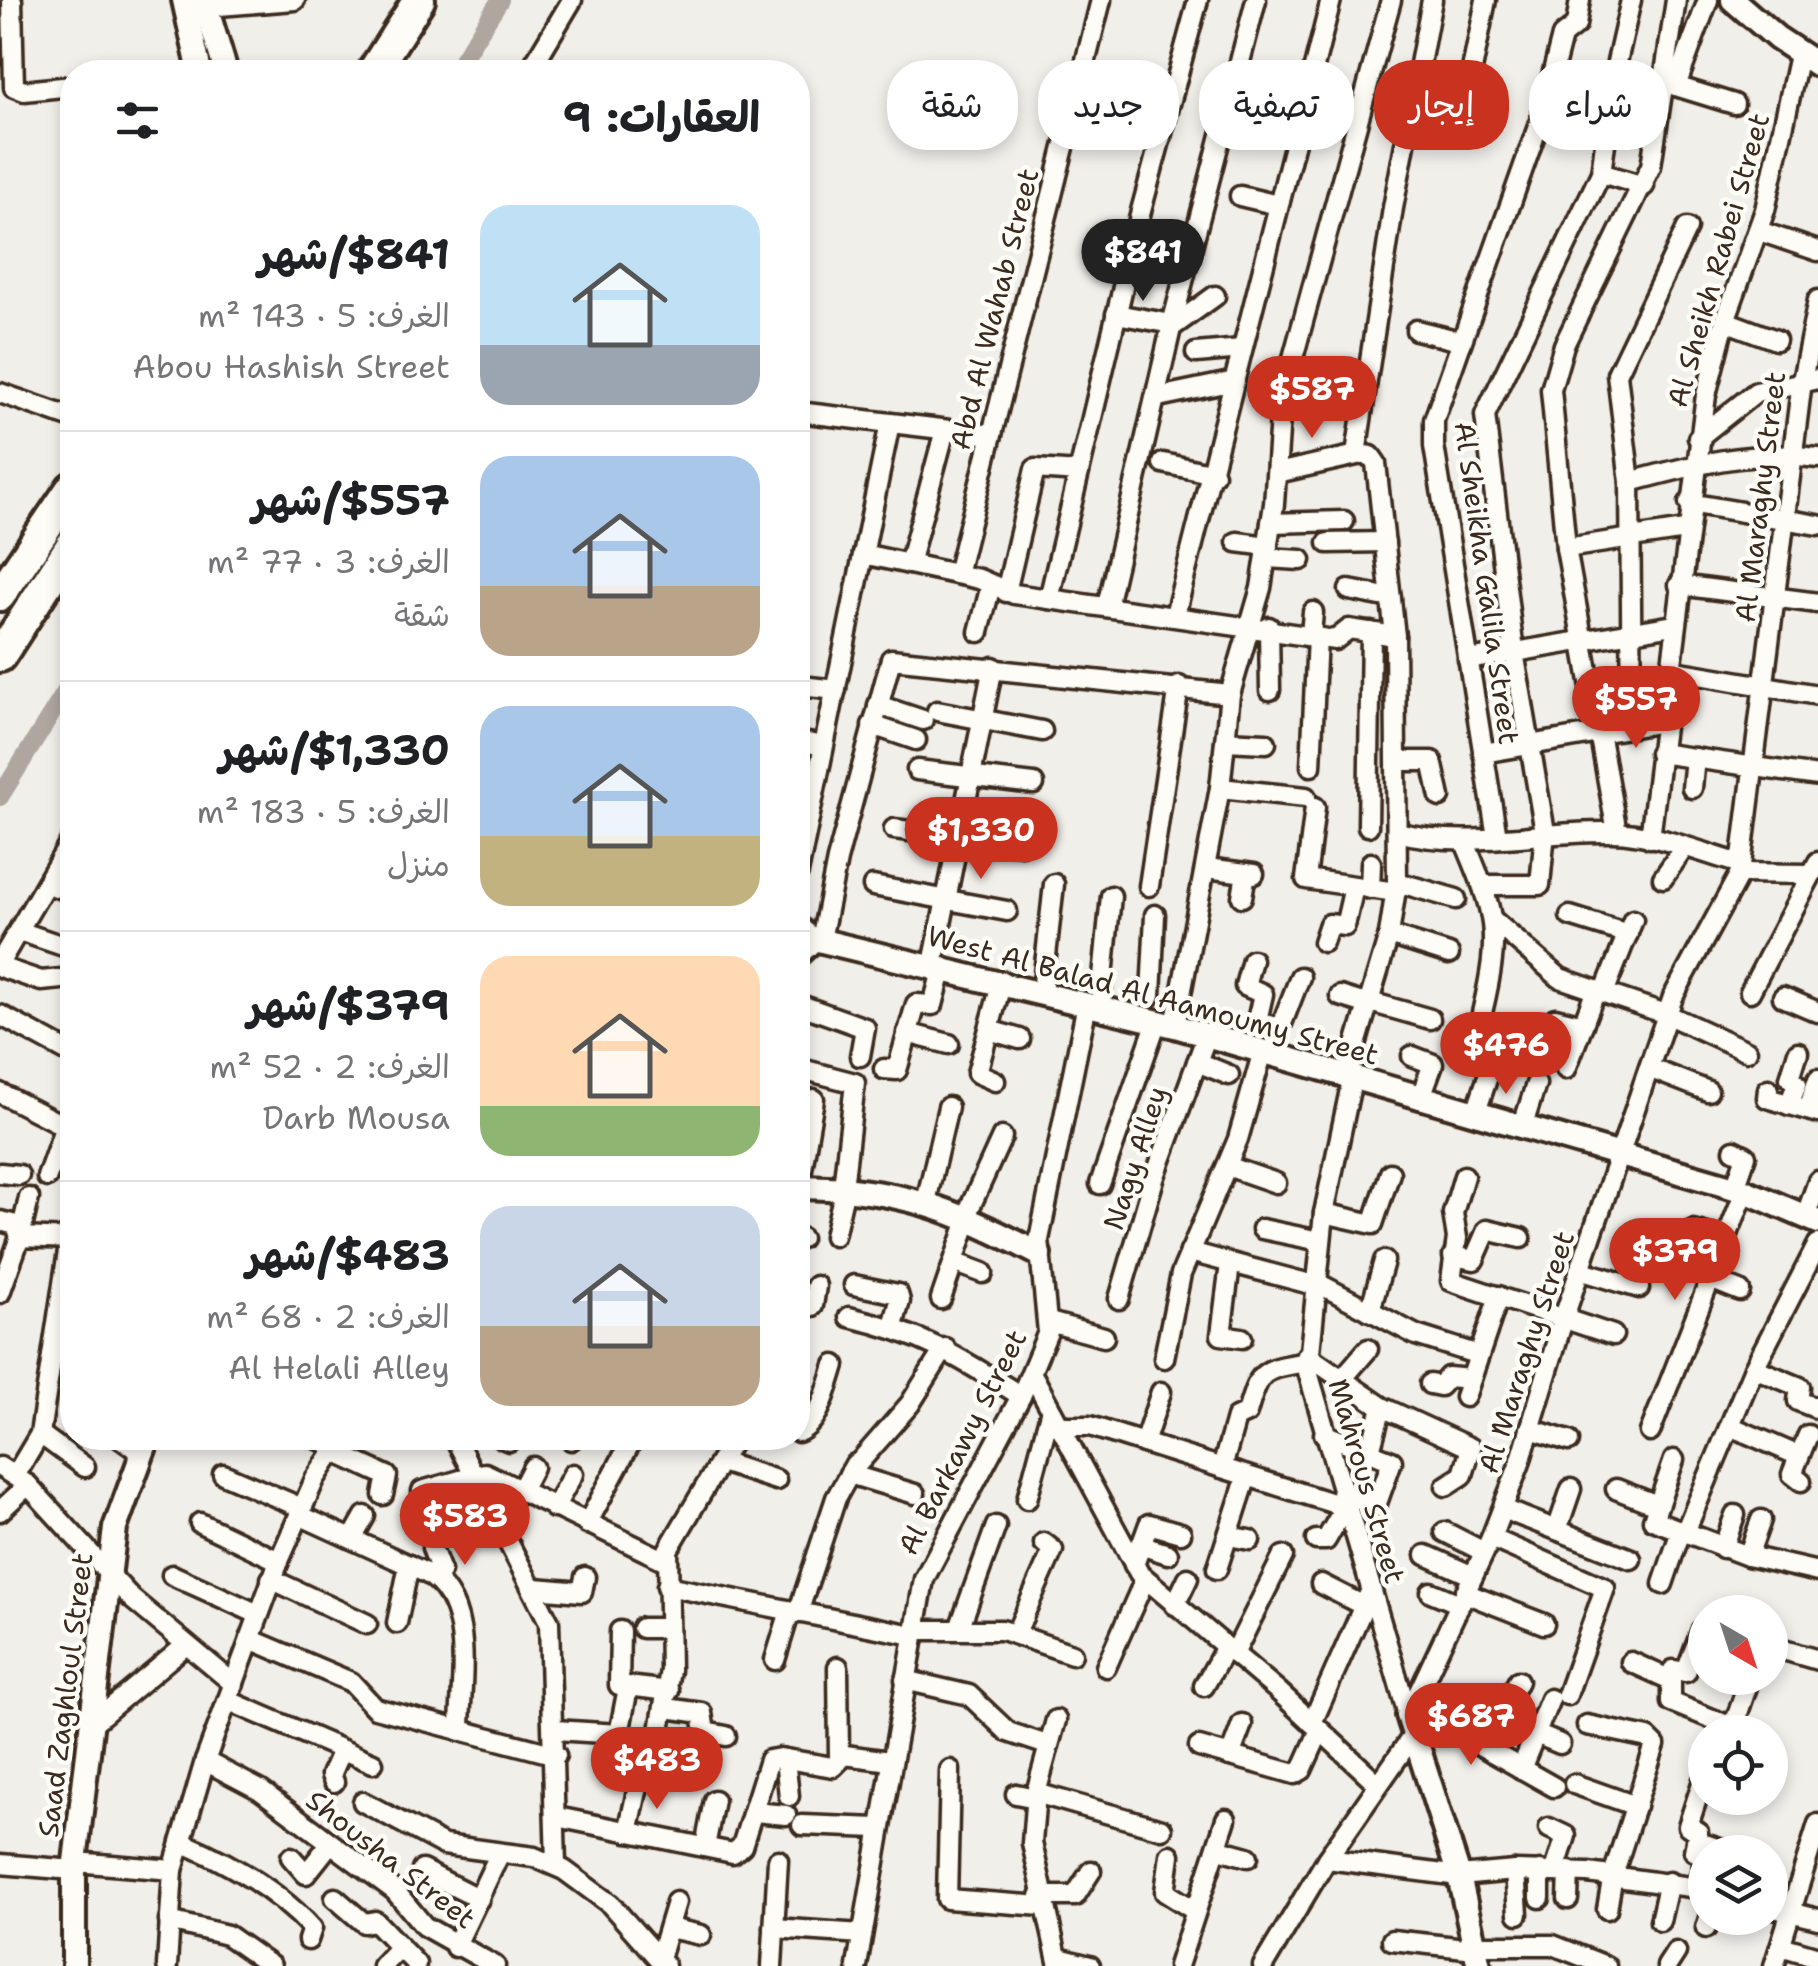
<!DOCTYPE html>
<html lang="ar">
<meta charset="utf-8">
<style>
body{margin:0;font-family:"Shantell Sans","Playpen Sans Arabic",sans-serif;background:#f2f2f2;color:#202124;direction:rtl;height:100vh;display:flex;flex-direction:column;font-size:38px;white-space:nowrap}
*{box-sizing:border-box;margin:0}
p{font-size:32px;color:#757577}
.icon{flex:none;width:55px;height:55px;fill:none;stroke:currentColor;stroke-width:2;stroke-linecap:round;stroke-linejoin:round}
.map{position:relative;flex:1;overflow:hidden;direction:ltr}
.side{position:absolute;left:60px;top:60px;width:750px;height:1390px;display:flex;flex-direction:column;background:#fff;border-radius:40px;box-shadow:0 5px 15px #0003;direction:rtl}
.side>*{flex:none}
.banner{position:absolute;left:840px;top:60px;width:828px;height:90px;direction:rtl;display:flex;gap:20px}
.needle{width:65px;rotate:141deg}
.tools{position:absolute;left:1688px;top:1595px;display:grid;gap:20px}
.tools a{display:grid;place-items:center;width:100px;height:100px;border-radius:50%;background:#fff;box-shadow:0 5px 15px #0003;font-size:50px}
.price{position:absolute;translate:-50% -85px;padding:0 22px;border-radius:35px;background:#c8321e;color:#fff;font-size:32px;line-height:65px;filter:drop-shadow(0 2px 5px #0008)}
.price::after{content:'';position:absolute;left:50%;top:60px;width:30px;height:22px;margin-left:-15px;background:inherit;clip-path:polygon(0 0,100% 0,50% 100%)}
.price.selected{background:#222;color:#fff}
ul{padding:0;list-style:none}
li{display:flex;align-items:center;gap:30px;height:250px;padding:0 50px}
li+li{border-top:2px solid #e0e0e0}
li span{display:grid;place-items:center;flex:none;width:280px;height:200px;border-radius:30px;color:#555}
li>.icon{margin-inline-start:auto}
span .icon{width:120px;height:120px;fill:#fffc;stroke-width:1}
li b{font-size:42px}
h2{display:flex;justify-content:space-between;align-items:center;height:120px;padding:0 50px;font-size:42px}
.chip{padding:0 35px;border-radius:40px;background:#fff;box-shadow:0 5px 15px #0003;font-size:35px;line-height:90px}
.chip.selected{background:#c8321e;color:#fff}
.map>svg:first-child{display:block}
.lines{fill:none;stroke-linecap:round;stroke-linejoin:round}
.canal{stroke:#aea69f;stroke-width:18}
.street-casing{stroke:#3b2a1e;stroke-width:25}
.secondary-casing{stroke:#3b2a1e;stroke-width:30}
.highway-casing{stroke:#3b2a1e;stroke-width:38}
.street{stroke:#fdfcf7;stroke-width:18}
.secondary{stroke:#fdfcf7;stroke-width:22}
.highway{stroke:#fdfcf7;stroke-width:30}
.labels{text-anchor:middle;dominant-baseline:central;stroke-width:9;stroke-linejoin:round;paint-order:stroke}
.street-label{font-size:28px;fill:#3b2a1e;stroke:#fdfcf7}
</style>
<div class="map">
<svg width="1818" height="1966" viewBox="0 0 1818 1966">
<rect width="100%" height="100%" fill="#f1efea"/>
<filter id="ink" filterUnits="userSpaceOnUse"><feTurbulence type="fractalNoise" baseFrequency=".01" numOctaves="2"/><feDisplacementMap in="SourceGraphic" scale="20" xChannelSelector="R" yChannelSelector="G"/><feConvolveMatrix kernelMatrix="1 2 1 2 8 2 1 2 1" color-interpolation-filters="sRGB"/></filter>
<g filter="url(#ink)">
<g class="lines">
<g class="canal">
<path d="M454 72 500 0"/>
<path d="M0 797 72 681"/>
</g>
<g class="street-casing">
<g id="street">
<path d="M12 0 14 87 24 91 72 86"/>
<path d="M206 7 295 0"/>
<path d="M529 72 572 0"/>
<path d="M1470 80 1486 0"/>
<path d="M1669 84 1734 104"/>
<path d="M1676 86 1708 0"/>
<path d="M1269 129 1295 136"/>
<path d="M1601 173 1644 186"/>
<path d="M1240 196 1278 205"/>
<path d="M1759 231 1818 251"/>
<path d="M1116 314 1172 324"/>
<path d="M1725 321 1776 340"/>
<path d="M1172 327 1215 296"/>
<path d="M1416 330 1460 341"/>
<path d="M1196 353 1242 349"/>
<path d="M0 393 72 418"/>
<path d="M1158 397 1235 381"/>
<path d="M798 412 992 435"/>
<path d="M1698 438 1756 392 1818 379"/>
<path d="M1163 463 1214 474"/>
<path d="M1277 473 1357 455"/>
<path d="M1630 482C1692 465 1753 449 1818 458"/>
<path d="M1689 503 1818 525"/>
<path d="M1271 523 1344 521"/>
<path d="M1237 542 1268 546"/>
<path d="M1328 543 1385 542"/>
<path d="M1566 548 1685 530"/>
<path d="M863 554 979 579 1014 594 1335 640 1349 629 1395 636"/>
<path d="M1266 558 1301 560"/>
<path d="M909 564 945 430"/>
<path d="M957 574 1101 0"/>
<path d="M1679 585 1818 603"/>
<path d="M1349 590 1391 598"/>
<path d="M1006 592 1035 469 1079 472"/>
<path d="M1049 599 1141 211 1198 0"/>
<path d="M1107 606 1172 324 1256 0"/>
<path d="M1175 615 1331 0"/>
<path d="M1269 627 1270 690"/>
<path d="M979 632 991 585"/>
<path d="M1311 635 1313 612"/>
<path d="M1468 660 1674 625"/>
<path d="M1669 670 1818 695"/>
<path d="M801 686 836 690"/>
<path d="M878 705 923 720"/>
<path d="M937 711 1042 731"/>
<path d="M872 725 916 740"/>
<path d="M1632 727 1630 482 1617 374 1687 228"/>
<path d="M798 741 823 746"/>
<path d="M1225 741 1266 743"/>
<path d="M1483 753 1663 722"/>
<path d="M1659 753 1818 776"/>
<path d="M1398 761H1432L1440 797"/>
<path d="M1311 766 1317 637"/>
<path d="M917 770 1034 784"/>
<path d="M1220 788 1306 797"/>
<path d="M1692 788 1695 758"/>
<path d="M1315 807 1306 879 1396 892"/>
<path d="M1368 826 1371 632"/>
<path d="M894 829 1022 845"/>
<path d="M1397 832C1467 850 1542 830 1613 832 1656 833 1701 853 1741 864"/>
<path d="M1617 832 1566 548 1551 390 1564 345 1651 166 1676 0"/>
<path d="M1497 837 1434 446V420L1542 115 1562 36 1576 25 1580 0"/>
<path d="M1650 838 1706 395 1725 321 1765 210 1799 55"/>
<path d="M1464 840C1496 916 1501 932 1482 1013"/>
<path d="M1206 868 1254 874"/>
<path d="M798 873 890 423"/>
<path d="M1740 873 1811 874"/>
<path d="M1663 878 1684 848"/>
<path d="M1397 882 1456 899"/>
<path d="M46 884 72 892"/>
<path d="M1483 885H1540L1545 832 1514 652 1485 415 1601 173 1615 71 1631 0"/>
<path d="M873 886 1007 911"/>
<path d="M1149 886 1179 686"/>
<path d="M1370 889 1371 863"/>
<path d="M1242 897 1246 873"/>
<path d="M1570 916 1628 934"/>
<path d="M1494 921 1560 978 1666 1014 1747 1051"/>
<path d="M798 925 814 939"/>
<path d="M19 931 72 949"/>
<path d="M1389 935 1449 954"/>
<path d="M821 940 837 860 891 659 1230 694"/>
<path d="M1323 942 1329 924 1345 926 1354 887"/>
<path d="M1252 960 1245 986 1263 994 1257 1021 1280 1029"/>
<path d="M0 962 72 839"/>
<path d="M933 964 993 667"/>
<path d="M0 967 41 981 72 978"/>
<path d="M1042 992 1054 884"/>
<path d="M1750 992 1818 862"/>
<path d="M1604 993 1633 920"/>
<path d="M1151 995 1155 915"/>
<path d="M1340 996 1369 1005"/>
<path d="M1783 997 1818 1012"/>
<path d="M1370 1002 1430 1019"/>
<path d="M798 1004 865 1028 860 1056"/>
<path d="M1100 1007 1111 896"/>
<path d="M0 1015 72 1054"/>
<path d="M1175 1026 1220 788 1230 694 1261 588 1274 504 1281 402 1391 0"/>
<path d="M989 1030 1020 1039"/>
<path d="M907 1033 949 1044"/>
<path d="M1276 1039 1300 977"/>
<path d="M1544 1050 1555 1018 1583 1025"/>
<path d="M1412 1056 1433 1064 1420 1099"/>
<path d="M1197 1062 1229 1075"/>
<path d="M798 1068 855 1083 843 1188"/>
<path d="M1649 1068 1708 1091"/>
<path d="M884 1069 897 1070 916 1004 933 1005 943 967"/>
<path d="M1566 1069 1596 990"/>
<path d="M1346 1078 1389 935 1397 882 1395 636 1376 463 1371 456 1356 454 1393 208 1432 0"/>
<path d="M1352 1080 1324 1213 1308 1372 1408 1715"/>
<path d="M995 1081 977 1073 1002 981"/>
<path d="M1768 1089 1767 1098 1818 1113"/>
<path d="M0 1093 72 1130"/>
<path d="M1789 1105 1797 1084 1790 1078 1798 1052"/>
<path d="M1808 1110 1818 1079"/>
<path d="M1475 1115 1492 1064"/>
<path d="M1522 1128 1536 1084"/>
<path d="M1734 1150 1746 1156 1735 1188"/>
<path d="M1227 1166 1276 1183"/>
<path d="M0 1173 19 1175"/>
<path d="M1464 1176 1453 1213 1457 1238 1451 1281 1613 1335"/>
<path d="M47 1177 65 1126"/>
<path d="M1100 1184 1157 1021"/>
<path d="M799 1187 814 1099"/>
<path d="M926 1202 948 1107"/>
<path d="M1324 1213 1373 1224 1390 1173"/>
<path d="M1806 1215 1818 1181"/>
<path d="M966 1216 1002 1137"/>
<path d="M0 1221 16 1225 20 1237"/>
<path d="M1262 1229 1320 1241"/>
<path d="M834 1236 845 1188"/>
<path d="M20 1237 29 1198"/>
<path d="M798 1237 801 1238"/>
<path d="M1190 1252 1314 1285"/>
<path d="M1453 1256 1474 1260 1487 1230 1521 1238"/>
<path d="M1684 1259 1693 1230 1726 1239"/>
<path d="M954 1262 983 1273"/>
<path d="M1230 1264 1221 1335 1242 1338"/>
<path d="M1579 1270 1639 1288"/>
<path d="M1710 1279 1740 1291"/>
<path d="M1314 1281 1416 1335 1479 1355"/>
<path d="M854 1285 898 1294 900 1301 893 1326"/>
<path d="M0 1293 20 1237 72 1239"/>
<path d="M941 1299 969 1217"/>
<path d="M1119 1299 1154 1179 1207 1035"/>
<path d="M798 1306H813L816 1286"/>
<path d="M1370 1311 1384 1261"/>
<path d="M849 1317C921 1333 959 1357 1021 1396"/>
<path d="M1049 1322 1104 1337"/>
<path d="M1307 1355 1382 1407 1471 1448 1463 1475 1446 1486"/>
<path d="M1164 1358 1181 1274 1238 1139 1263 1051"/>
<path d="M1754 1368 1800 1387 1798 1401 1816 1408"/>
<path d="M1032 1374 1139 1573 1277 1690 1378 1784"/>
<path d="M1342 1379 1368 1349"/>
<path d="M1430 1384 1440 1386 1448 1377 1471 1379"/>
<path d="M1465 1397 1499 1296"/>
<path d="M1056 1426H1090L1345 1507 1326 1540H1316"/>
<path d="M1730 1426 1799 1456"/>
<path d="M1530 1429 1569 1441"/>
<path d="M798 1432C820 1423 828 1387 835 1365"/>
<path d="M1650 1432 1745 1191"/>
<path d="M40 1434 85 1467"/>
<path d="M1324 1434 1392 1461 1376 1506 1341 1493"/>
<path d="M120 1438 141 1453"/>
<path d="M315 1438 335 1446"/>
<path d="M455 1438 549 1622 556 1865"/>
<path d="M502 1438 509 1441"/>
<path d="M571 1440 573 1438"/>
<path d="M1144 1443 1161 1392"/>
<path d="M332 1451 387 1476 383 1495"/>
<path d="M1370 1451 1382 1407"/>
<path d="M1674 1460 1653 1520 1748 1556 1818 1572"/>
<path d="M721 1462 776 1480"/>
<path d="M0 1467 28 1485 132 1599 234 1684"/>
<path d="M1222 1468 1236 1418 1247 1413C1260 1368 1262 1370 1307 1362"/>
<path d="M223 1474 302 1508"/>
<path d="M15 1476 40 1434 70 1238"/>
<path d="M1801 1481 1792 1474 1808 1435"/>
<path d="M1616 1489 1657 1505"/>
<path d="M520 1492 533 1467"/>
<path d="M915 1494 849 1474 910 1404 945 1348"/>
<path d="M1027 1499 1050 1413"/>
<path d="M429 1506 422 1491 485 1473 666 1561"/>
<path d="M554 1508 573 1474"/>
<path d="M1503 1509 1631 1559"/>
<path d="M0 1511 28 1485"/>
<path d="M299 1515 426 1573C477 1602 460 1682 460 1731"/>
<path d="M200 1523 279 1561"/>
<path d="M587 1524 633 1438"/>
<path d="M1557 1530 1571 1489"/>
<path d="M1445 1532 1484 1552"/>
<path d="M1685 1532 1754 1368 1818 1244"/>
<path d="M1228 1536 1250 1540"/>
<path d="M1491 1538 1605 1588 1567 1695"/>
<path d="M352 1539 365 1516"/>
<path d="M1140 1545 1168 1554"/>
<path d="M432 1548 441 1571 436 1578"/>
<path d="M1723 1548 1735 1515"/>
<path d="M1426 1555 1473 1576"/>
<path d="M1748 1556 1761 1520"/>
<path d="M1134 1565 1149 1524 1181 1533"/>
<path d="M1217 1569 1247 1476"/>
<path d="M172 1575 258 1614"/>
<path d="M271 1579 367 1624"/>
<path d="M1321 1584 1364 1606"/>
<path d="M1663 1584 1681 1531"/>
<path d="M667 1586 913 1635"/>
<path d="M535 1588 582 1592 585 1577"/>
<path d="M1431 1592 1460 1604"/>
<path d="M1465 1593 1544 1624"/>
<path d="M1175 1605 1188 1578"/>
<path d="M798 1613 836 1498 855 1464"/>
<path d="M397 1623 409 1565"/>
<path d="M642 1628H669"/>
<path d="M959 1629 996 1526"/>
<path d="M914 1630H1002L1072 1654"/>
<path d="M620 1631 619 1685 669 1691"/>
<path d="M1016 1633 1053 1550 1044 1543"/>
<path d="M250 1639 351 1682 375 1708 556 1755"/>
<path d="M1770 1646 1818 1660"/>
<path d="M1234 1654 1283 1556"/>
<path d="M775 1660 790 1611"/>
<path d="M1631 1662 1671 1680V1702L1744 1732"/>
<path d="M838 1667 839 1759"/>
<path d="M1106 1667 1145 1579"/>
<path d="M905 1680 969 1695 1008 1732 1047 1745"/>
<path d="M1670 1680 1673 1670 1686 1672 1701 1632"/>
<path d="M1204 1686 1226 1647"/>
<path d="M229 1701 373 1763"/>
<path d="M1412 1707 1554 1787"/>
<path d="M666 1708 702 1713 705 1732 726 1736"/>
<path d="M1408 1715 1491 1538 1520 1463 1564 1317 1673 997 1740 873 1802 381 1818 300"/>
<path d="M1056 1720 1036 1793 1032 1843 1059 1966"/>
<path d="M94 1722 186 1645"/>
<path d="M1312 1723 1370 1592"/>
<path d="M1587 1725 1648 1738 1655 1745 1613 1875 1607 1909"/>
<path d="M1728 1725 1736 1719 1750 1678"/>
<path d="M555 1730 619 1734 628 1688"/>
<path d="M1536 1734 1560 1744"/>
<path d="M1199 1747 1295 1774 1302 1770 1320 1730"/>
<path d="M654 1752 684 1759"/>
<path d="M1492 1752 1502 1732 1496 1724 1518 1681"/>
<path d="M1230 1756 1242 1724"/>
<path d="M785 1759 789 1796"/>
<path d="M205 1761 260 1790 395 1891 424 1926 495 1966"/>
<path d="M648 1766 651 1753 657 1749 670 1670 668 1550 734 1438"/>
<path d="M1521 1769 1550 1699"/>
<path d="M950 1770 947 1899 1043 1906"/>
<path d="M334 1782 331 1775 342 1750"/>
<path d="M1574 1784 1636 1806"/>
<path d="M1036 1793 1162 1829"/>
<path d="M1016 1794 1036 1798"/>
<path d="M363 1802 444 1845 534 1857 564 1870 610 1904 665 1966"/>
<path d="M754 1812 786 1815"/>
<path d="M557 1817 733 1853 742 1846 769 1760 780 1758 833 1767 845 1755 890 1761"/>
<path d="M802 1825 878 1828"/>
<path d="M1549 1828 1566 1836 1555 1870"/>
<path d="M628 1832 639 1782"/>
<path d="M1696 1841 1726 1851"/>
<path d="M181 1842C228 1862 278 1891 312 1928L308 1940"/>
<path d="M705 1847 714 1800"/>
<path d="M1219 1849 1248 1857"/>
<path d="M1170 1855 1165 1892 1194 1910"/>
<path d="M291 1857 306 1874 329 1845"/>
<path d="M1327 1859 1459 1876 1515 1871 1588 1873 1705 1889"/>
<path d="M75 1862 173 1870"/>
<path d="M0 1864 74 1870"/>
<path d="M422 1870 479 1899"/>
<path d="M1515 1871 1518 1914"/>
<path d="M1540 1871V1898"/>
<path d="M1697 1887 1705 1857 1694 1851 1698 1832 1688 1826 1705 1774"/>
<path d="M1040 1896H1075L1091 1871"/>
<path d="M335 1898 364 1923 375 1921 416 1964"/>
<path d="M1568 1899 1569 1871"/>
<path d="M1770 1907 1818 1919"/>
<path d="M169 1921 227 1935 271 1966"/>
<path d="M1660 1921 1669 1882"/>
<path d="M669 1928 701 1935"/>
<path d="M774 1928 862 1934"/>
<path d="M1706 1928 1709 1918"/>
<path d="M1392 1940 1475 1949"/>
<path d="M1474 1945H1553L1606 1966"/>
<path d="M1781 1946 1818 1957"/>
<path d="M455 1947 500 1853"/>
<path d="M1059 1958 1090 1966"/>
<path d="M659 1959 676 1902"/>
<path d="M167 1966 173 1870 205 1761 279 1561 315 1479 342 1438"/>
<path d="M382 1966 400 1947"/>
<path d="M772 1966 778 1860"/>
<path d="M857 1966 924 1579 1021 1396 1048 1332 1039 1240 1087 1004"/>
<path d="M1178 1966 1226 1819"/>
<path d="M1263 1966 1327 1859 1414 1734"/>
<path d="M1667 1966 1676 1952"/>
<path d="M1774 1966 1818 1824"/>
</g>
</g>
<g class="secondary-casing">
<g id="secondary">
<path d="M184 0 200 72"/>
<path d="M204 0 226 72"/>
<path d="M1733 0 1777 38 1818 65"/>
<path d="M798 954 814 939 1175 1026 1745 1191 1818 1222"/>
<path d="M798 1187C899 1188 951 1208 1039 1254"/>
<path d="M1408 1715 1459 1876 1479 1966"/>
<path d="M74 1966V1870L115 1528 148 1438"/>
</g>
</g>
<g class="highway-casing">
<g id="highway">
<path d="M373 72 419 0"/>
<path d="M0 595 72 488"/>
<path d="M0 656 72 545"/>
</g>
</g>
<use href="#street" class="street"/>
<use href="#secondary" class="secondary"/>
<use href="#highway" class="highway"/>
</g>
</g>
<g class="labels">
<g class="street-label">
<text transform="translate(1718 260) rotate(-74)">Al Sheikh Rabei Street</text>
<text transform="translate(994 309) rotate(-76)">Abd Al Wahab Street</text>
<text transform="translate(1760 497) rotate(-83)">Al Maraghy Street</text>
<text transform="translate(1487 583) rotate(82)">Al Sheikha Galila Street</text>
<text transform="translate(1153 995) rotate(15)">West Al Balad Al Aamoumy Street</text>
<text transform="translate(1135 1158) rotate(-72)">Nagy Alley</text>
<text transform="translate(1526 1352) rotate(-72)">Al Maraghy Street</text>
<text transform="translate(962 1442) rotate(-63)">Al Barkawy Street</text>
<text transform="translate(1367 1481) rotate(74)">Mahrous Street</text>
<text transform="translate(65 1695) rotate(-83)">Saad Zaghloul Street</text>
<text transform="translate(391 1859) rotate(38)">Shousha Street</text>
</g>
</g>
</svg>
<div class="tools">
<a><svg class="needle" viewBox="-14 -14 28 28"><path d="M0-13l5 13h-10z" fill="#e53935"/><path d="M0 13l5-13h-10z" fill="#757577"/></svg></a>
<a><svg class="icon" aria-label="locate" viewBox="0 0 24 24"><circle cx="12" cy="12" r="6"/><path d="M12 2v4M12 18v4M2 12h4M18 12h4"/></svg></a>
<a><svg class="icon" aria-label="layers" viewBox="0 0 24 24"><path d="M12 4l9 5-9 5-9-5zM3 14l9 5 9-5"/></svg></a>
</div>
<b class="price selected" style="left:1143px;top:304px">$841</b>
<b class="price" style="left:1312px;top:441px">$587</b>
<b class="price" style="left:1636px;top:751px">$557</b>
<b class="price" style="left:981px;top:882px">$1,330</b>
<b class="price" style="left:1506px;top:1097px">$476</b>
<b class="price" style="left:1675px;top:1303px">$379</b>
<b class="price" style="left:465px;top:1568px">$583</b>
<b class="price" style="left:1471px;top:1768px">$687</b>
<b class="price" style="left:657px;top:1812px">$483</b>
<div class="banner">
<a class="chip">شراء</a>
<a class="chip selected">إيجار</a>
<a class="chip">تصفية</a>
<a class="chip">جديد</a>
<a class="chip">شقة</a>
</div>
<section class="side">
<h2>العقارات: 9<svg class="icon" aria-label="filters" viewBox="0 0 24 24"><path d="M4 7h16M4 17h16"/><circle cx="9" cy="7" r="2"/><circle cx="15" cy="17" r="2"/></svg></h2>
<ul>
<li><span style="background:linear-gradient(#bfe0f5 70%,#9aa5b1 0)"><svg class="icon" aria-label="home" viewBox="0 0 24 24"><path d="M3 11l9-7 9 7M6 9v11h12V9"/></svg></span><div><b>$841/شهر</b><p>الغرف: 5 · 143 m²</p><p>Abou Hashish Street</p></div></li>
<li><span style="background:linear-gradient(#a9c7e8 65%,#b9a48a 0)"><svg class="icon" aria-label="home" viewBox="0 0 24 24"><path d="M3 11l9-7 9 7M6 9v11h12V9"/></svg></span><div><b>$557/شهر</b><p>الغرف: 3 · 77 m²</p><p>شقة</p></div></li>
<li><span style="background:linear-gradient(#a9c7e8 65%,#c2b280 0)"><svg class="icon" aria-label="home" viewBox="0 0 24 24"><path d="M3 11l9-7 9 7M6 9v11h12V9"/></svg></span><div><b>$1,330/شهر</b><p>الغرف: 5 · 183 m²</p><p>منزل</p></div></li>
<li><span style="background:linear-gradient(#ffd9b3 75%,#8fb573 0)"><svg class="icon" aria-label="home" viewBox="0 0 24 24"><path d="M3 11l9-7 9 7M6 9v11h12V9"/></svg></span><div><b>$379/شهر</b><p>الغرف: 2 · 52 m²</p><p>Darb Mousa</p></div></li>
<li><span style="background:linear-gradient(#c9d6e8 60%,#b9a48a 0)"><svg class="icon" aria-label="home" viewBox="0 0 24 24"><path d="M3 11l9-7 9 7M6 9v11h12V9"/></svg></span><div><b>$483/شهر</b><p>الغرف: 2 · 68 m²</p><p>Al Helali Alley</p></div></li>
</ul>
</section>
</div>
